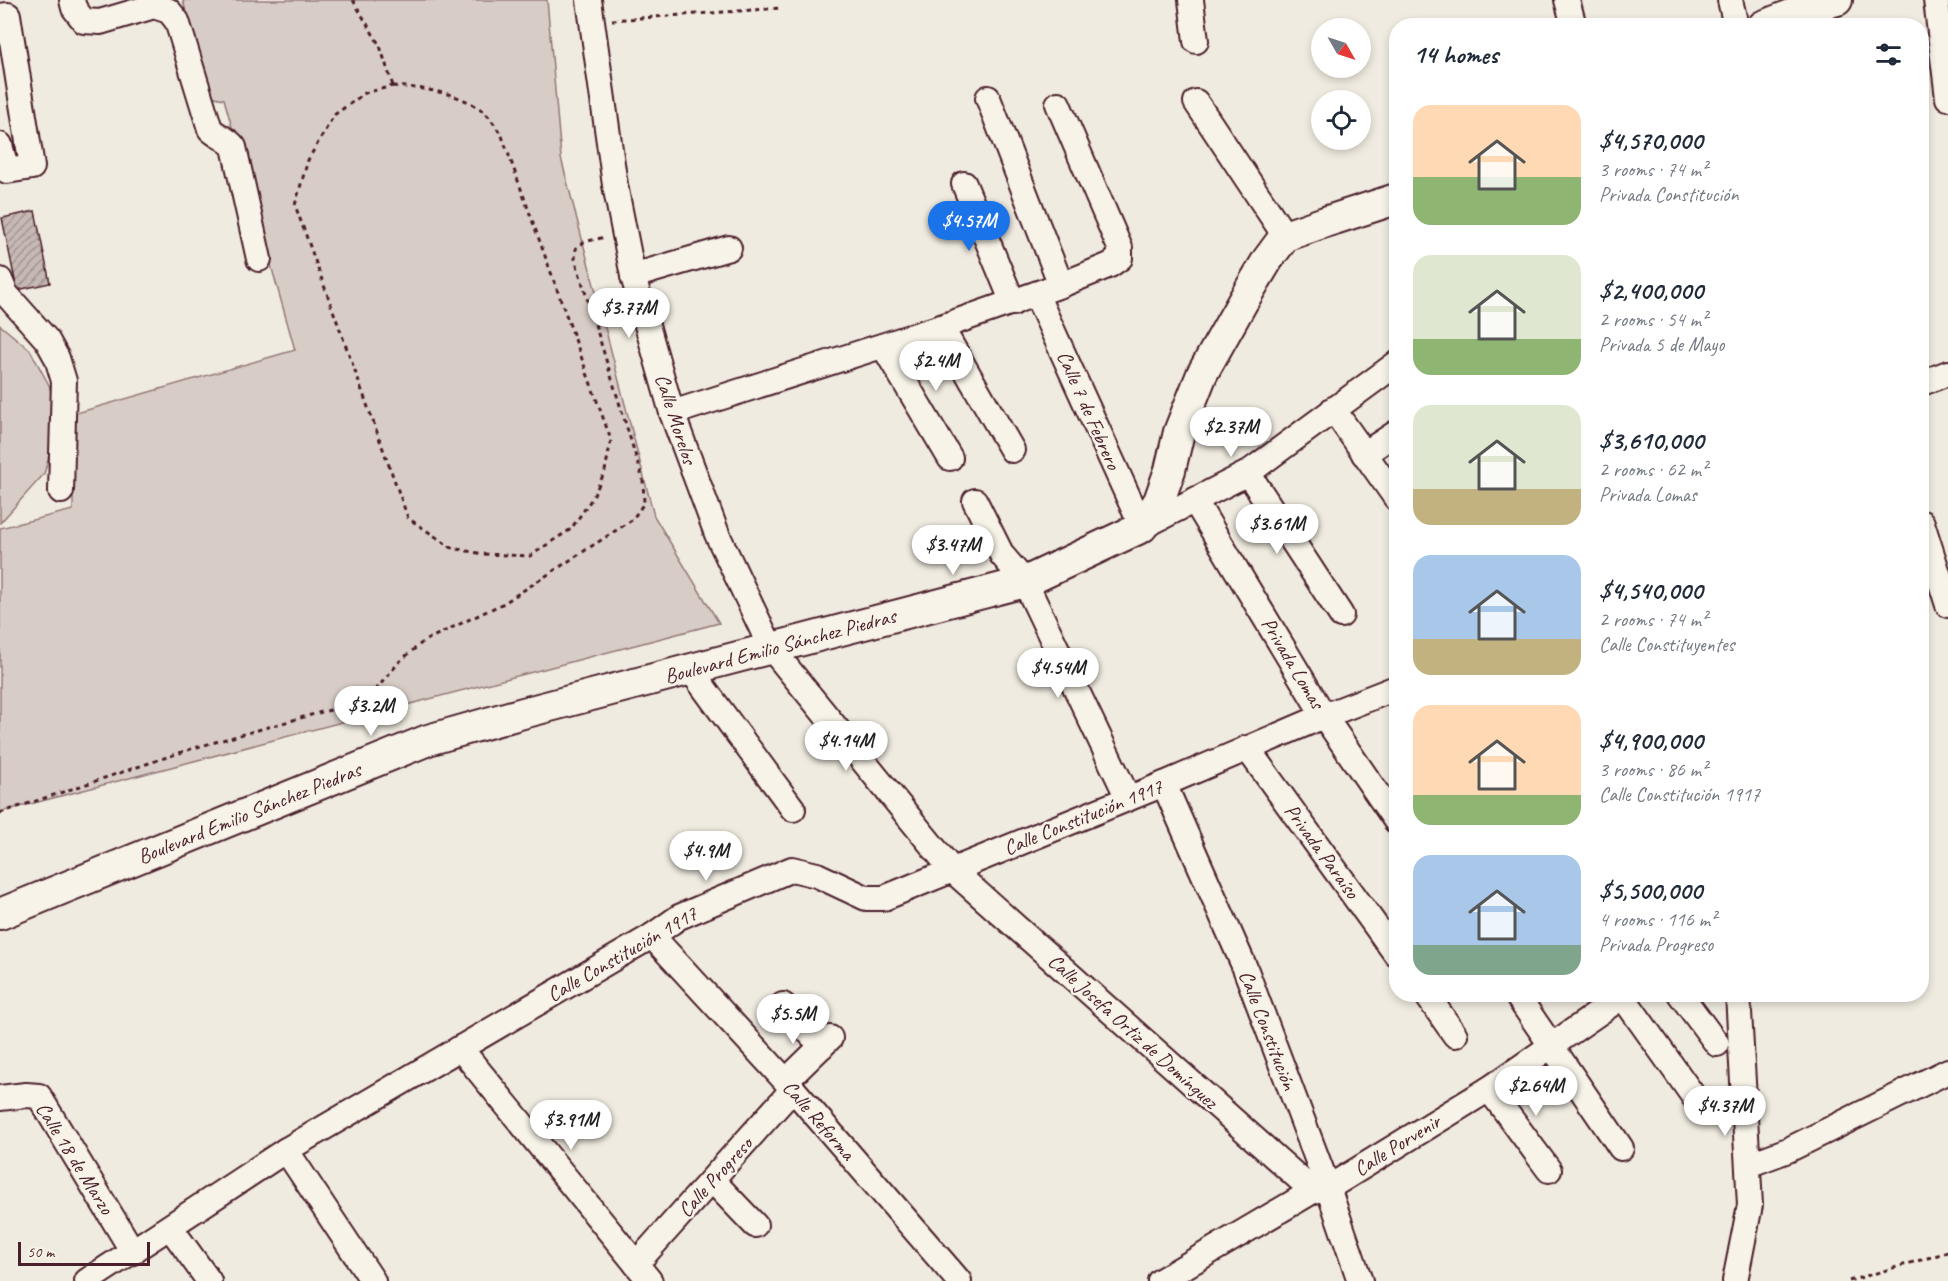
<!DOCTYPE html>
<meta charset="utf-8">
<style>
body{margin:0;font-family:Caveat,sans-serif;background:#f6f6f7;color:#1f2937;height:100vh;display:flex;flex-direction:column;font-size:22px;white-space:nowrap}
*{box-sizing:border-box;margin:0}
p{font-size:20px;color:#747a83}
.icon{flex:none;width:33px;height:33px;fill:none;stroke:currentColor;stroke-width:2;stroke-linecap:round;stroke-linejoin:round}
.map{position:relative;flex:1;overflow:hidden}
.drawer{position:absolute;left:1389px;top:18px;width:540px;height:984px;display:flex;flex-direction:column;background:#fff;border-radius:24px;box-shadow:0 3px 9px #0003}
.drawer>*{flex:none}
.needle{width:39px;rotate:129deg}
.controls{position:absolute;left:1311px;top:18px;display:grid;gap:12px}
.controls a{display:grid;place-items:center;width:60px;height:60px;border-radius:50%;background:#fff;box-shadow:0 3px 9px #0003;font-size:30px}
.scale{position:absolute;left:18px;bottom:15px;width:132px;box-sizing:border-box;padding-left:6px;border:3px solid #4a1f2b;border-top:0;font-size:16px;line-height:21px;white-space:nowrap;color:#4a1f2b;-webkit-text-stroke:4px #f7f3e8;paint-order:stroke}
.price{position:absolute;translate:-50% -51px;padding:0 14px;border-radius:21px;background:#fff;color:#222;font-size:20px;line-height:39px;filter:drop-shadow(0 2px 3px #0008)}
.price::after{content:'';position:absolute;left:50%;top:36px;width:18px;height:14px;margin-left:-9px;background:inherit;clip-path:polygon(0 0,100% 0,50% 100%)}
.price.on{background:#1a73e8;color:#fff}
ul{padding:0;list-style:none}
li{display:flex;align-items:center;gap:18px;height:150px;padding:0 24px}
li span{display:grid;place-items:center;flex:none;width:168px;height:120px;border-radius:18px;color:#555}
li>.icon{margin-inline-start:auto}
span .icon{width:72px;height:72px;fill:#fffc;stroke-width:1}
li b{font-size:26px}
h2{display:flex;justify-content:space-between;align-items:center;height:72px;padding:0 24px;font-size:26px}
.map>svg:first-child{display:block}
.pitch{fill:#d8cdc6;stroke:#917678;stroke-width:1.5}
.building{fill:url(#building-hatch);stroke:#4a1f2b;stroke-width:1.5}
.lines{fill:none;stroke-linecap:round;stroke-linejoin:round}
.minor-casing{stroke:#4a1f2b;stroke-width:28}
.major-casing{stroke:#4a1f2b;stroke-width:34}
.path{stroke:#4a1f2b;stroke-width:3;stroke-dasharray:4.5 4.5;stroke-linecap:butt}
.minor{stroke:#f7f3e8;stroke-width:24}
.major{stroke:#f7f3e8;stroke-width:30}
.labels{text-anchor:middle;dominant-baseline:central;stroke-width:5;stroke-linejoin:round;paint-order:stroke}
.street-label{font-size:21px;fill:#4a1f2b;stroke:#f7f3e8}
</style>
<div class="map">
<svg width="1948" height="1281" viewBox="0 0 1948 1281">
<defs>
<pattern id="building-hatch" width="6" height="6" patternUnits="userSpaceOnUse" patternTransform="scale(1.5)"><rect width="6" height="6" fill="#c6b8b3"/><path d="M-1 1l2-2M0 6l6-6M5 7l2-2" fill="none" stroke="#a39592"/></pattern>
</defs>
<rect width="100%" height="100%" fill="#f0ebe0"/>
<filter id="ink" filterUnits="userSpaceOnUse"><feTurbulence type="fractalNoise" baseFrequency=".0167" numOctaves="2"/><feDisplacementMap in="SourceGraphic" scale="12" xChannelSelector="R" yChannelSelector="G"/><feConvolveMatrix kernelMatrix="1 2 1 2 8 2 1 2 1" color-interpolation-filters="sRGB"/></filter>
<g filter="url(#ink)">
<g class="pitch">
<path d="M183 0H547L561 158 654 516 719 623 0 812V528L73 510V414L295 350 224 99 206 95Z"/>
<path d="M0 325 30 350 49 385 55 408 54 438 44 474 0 523Z"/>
</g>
<path class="building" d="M35 211 50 283 17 290 2 218Z"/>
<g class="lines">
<g class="minor-casing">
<g id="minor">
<path d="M72 0 74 8 84 21 100 22 154 6 169 11 177 21 210 129C218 137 227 138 234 147L259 259"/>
<path d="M589 0 615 185 633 276 672 413 717 534 771 648 952 870 1313 1191"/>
<path d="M1191 0 1196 41"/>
<path d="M1567 0 1574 26"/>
<path d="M1730 0 1736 26"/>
<path d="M1936 0 1948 98"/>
<path d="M0 16 8 15 32 167 7 171 0 145"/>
<path d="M988 98 1061 285"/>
<path d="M1196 102 1285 236"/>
<path d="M964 184 1013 303"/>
<path d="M633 276 729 248"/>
<path d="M0 280 6 294 47 340 57 358 64 381 61 491"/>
<path d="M1036 294 1142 527 1248 473 1396 364"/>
<path d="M941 327 1012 450"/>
<path d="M884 347 950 458"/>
<path d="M1922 383 1948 373"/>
<path d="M1333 409 1396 498"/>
<path d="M672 413 941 327 1061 285 1110 265 1120 258V248L1058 104"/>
<path d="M1364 454 1396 433"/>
<path d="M1248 473 1341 615"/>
<path d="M975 501 1002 555 1025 582 1128 798"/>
<path d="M1195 501 1324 716 1396 821"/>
<path d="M1922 523 1948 605"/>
<path d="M690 669 793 809"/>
<path d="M1247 748 1396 954"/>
<path d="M1164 784 1245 968 1328 1188 1360 1281"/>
<path d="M652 936 793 1089 959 1281"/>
<path d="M1426 994 1455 1035"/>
<path d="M1516 994 1621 1148"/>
<path d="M1680 994 1717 1044"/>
<path d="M1623 997 1699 1104"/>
<path d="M783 1005 822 1046"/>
<path d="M460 1048 650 1281"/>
<path d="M786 1081 830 1038"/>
<path d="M1489 1089 1549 1170"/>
<path d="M0 1098 26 1095 39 1096 133 1252"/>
<path d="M286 1150 373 1281"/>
<path d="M1748 1165 1788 1150 1948 1071"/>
<path d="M712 1180 755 1225"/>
<path d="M170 1227 209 1281"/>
<path d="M636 1264 793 1089"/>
<path d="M87 1281 286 1150 652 936 679 917 792 869 817 875 866 898H884L1164 784 1324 716 1396 688"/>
<path d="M1160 1281 1313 1191 1328 1188 1489 1089 1626 994"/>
<path d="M1735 1281 1750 1205 1738 994"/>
</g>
</g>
<g class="major-casing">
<g id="major">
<path d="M1763 26 1811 7 1837 0"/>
<path d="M0 914 428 740 523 713 1025 582 1142 527 1159 501 1170 470 1179 432 1202 374 1243 301 1268 259 1285 236 1325 222 1396 199"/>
</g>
</g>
<g class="path">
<path d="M353 0 380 46 393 86"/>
<path d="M612 20 781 8"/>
<path d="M393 86C423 88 468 93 489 117 494 123 498 130 502 136L611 440 605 471 593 497 571 529 530 556 483 554 452 548 408 518 295 205 308 160 334 115 365 93Z"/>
<path d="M0 813 194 748 318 713 351 705 373 693 400 661 424 641 504 603 632 520 644 503 643 480 575 259 576 248 584 242 605 237"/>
<path d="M1849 1281 1948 1252"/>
</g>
<use href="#minor" class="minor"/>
<use href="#major" class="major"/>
</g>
</g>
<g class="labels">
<g class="street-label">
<text transform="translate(1089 410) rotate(66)">Calle 7 de Febrero</text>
<text transform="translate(676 419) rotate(72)">Calle Morelos</text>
<text transform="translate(780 646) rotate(-15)">Boulevard Emilio Sánchez Piedras</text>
<text transform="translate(1293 663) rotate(59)">Privada Lomas</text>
<text transform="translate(249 813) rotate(-22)">Boulevard Emilio Sánchez Piedras</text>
<text transform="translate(1083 817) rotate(-22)">Calle Constitución 1917</text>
<text transform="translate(1322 851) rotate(54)">Privada Paraíso</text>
<text transform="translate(622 954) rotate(-30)">Calle Constitución 1917</text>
<text transform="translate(1268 1030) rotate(69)">Calle Constitución</text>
<text transform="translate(1133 1031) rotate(42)">Calle Josefa Ortiz de Domínguez</text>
<text transform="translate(819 1120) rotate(49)">Calle Reforma</text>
<text transform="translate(1397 1145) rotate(-32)">Calle Porvenir</text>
<text transform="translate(75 1158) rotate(58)">Calle 18 de Marzo</text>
<text transform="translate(715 1177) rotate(-48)">Calle Progreso</text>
</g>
</g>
</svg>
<div class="controls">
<a><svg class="needle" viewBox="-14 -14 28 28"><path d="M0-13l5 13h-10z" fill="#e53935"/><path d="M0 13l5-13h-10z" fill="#747a83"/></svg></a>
<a><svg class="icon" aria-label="locate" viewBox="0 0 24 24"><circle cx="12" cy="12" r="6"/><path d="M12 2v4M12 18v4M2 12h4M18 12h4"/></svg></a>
</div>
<div class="scale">50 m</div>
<b class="price on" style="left:969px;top:252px">$4.57M</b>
<b class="price" style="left:629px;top:339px">$3.77M</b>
<b class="price" style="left:936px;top:392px">$2.4M</b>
<b class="price" style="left:1231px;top:458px">$2.37M</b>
<b class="price" style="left:1277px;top:555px">$3.61M</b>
<b class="price" style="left:953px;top:576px">$3.47M</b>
<b class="price" style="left:1058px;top:699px">$4.54M</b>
<b class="price" style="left:371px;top:737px">$3.2M</b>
<b class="price" style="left:846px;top:772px">$4.14M</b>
<b class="price" style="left:706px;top:882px">$4.9M</b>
<b class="price" style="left:793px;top:1045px">$5.5M</b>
<b class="price" style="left:1536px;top:1117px">$2.64M</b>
<b class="price" style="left:1725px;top:1137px">$4.37M</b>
<b class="price" style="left:571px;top:1151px">$3.91M</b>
<section class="drawer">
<h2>14 homes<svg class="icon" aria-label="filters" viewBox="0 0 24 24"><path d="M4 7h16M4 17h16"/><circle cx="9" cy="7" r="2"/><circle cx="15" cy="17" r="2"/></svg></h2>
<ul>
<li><span style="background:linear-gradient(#ffd9b3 60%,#8fb573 0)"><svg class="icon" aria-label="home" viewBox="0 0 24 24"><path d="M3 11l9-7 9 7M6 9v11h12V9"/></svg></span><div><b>$4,570,000</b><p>3 rooms · 74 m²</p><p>Privada Constitución</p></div></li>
<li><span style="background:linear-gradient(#dfe7d0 70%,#8fb573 0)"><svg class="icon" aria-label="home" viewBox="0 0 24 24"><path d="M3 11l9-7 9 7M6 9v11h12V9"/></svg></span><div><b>$2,400,000</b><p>2 rooms · 54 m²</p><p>Privada 5 de Mayo</p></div></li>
<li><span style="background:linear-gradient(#dfe7d0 70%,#c2b280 0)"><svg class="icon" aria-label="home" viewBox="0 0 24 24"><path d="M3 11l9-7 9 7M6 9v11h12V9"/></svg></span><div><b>$3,610,000</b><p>2 rooms · 62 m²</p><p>Privada Lomas</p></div></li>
<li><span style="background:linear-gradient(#a9c7e8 70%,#c2b280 0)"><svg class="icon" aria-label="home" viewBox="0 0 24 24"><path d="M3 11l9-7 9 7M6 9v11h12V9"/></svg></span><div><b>$4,540,000</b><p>2 rooms · 74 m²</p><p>Calle Constituyentes</p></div></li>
<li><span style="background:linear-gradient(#ffd9b3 75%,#8fb573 0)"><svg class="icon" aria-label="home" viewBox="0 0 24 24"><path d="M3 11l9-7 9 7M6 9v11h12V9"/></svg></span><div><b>$4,900,000</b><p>3 rooms · 86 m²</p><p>Calle Constitución 1917</p></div></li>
<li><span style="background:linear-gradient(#a9c7e8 75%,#7fa58c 0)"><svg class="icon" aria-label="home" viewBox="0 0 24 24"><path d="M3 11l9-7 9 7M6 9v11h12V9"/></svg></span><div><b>$5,500,000</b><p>4 rooms · 116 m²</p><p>Privada Progreso</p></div></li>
</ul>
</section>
</div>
